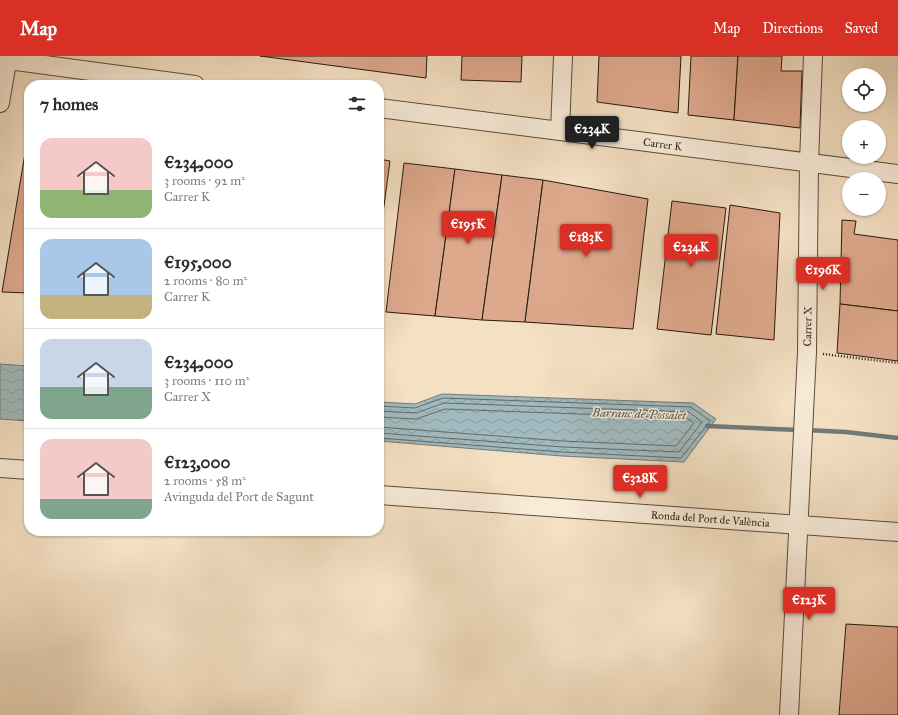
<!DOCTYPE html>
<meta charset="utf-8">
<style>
body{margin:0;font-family:"IM FELL Great Primer",serif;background:#f7f7f7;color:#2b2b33;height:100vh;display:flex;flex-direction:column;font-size:15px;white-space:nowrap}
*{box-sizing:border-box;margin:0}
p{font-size:13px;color:#7c7c81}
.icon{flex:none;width:22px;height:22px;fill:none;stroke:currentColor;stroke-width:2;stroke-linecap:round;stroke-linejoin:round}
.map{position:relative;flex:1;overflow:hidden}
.sheet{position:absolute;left:24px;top:24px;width:360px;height:456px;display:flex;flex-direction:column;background:#fff;border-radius:16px;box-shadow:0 1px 3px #0004}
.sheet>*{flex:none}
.tools{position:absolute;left:842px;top:12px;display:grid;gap:8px}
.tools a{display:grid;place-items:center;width:44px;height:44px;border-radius:50%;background:#fff;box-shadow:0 1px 3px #0004;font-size:20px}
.price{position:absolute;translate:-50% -34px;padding:0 9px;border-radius:4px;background:#d93025;color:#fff;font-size:13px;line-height:26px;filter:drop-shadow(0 1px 2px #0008)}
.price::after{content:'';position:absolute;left:50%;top:24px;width:12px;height:9px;margin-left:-6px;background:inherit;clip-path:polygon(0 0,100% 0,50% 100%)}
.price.selected{background:#222;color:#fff}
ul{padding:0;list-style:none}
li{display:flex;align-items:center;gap:12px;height:100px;padding:0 16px}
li+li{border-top:1px solid #e1e1e2}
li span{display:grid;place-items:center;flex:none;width:112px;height:80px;border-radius:12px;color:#555}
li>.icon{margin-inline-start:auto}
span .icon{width:48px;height:48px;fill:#fffc;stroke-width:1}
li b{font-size:17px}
h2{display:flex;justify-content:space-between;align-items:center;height:48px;padding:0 16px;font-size:17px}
header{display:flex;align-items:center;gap:24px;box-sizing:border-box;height:56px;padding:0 20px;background:#d93025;color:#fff}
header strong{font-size:19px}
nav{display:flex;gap:22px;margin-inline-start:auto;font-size:14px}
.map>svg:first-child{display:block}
.water{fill:url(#water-waves);stroke:#707a79}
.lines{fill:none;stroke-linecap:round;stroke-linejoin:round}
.shore{stroke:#646a67;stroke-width:1}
.stream{stroke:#707a79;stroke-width:4.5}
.building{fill:#dea88d;stroke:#271a0f}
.street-casing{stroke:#5a4c3c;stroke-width:20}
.path{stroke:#271a0f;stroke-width:2.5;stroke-dasharray:1 2;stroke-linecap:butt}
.street{stroke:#f8ebd8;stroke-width:18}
.labels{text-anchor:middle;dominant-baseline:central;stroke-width:3;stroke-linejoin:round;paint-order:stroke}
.street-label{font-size:11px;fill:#271a0f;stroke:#f8ebd8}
.water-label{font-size:12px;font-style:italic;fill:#52524d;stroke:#f8ebd8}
</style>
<header>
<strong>Map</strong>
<nav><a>Map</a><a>Directions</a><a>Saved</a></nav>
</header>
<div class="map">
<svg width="898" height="659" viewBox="0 0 898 659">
<defs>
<pattern id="water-waves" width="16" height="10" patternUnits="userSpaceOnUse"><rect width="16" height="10" fill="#a1babf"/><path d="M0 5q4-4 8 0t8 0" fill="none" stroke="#8b9fa3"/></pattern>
</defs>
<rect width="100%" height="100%" fill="#f4e0c3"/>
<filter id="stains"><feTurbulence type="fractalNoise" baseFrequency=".005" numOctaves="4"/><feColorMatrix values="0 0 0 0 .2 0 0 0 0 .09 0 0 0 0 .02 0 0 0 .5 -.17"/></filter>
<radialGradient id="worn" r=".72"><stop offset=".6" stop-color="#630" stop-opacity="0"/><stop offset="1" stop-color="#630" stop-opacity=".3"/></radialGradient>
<g class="water">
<path d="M0 308 29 310V365L0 363Z"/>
<path d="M442 338 693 347 716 363 684 406 562 400 379 385V346L415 348Z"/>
</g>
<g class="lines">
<g class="shore">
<path d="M379 350 415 352 443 342 691 351 710 365 681 402 562 396 379 382"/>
<path d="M379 355 416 357 444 347 689 356 702 366 679 396 563 391 379 377"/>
<path d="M379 361 416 363 445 353 687 362 694 367 676 390 563 385 379 371"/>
</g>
<g class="stream">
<path d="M707 370 799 374"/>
<path d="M806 374 846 376 898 382"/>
</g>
</g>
<g class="building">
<path d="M260 0H427L426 22Z"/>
<path d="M462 0H522L521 26 461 24Z"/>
<path d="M599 0H681L678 57 597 46Z"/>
<path d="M691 0H738L734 64 688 59Z"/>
<path d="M738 0H782L781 15H802L800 72 734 64Z"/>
<path d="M29 73V237L2 236Z"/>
<path d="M379 103 390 105 379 187Z"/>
<path d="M404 107 455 113 435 260 386 256Z"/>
<path d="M455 113 502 119 482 264 435 260Z"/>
<path d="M502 119 543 124 525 266 482 264Z"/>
<path d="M543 124 648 143 633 273 525 266Z"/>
<path d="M672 145 726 152 711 279 657 273Z"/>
<path d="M730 149 780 157 774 284 716 278Z"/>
<path d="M842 164 856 165 854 178 898 184V255L840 248Z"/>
<path d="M840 248 898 255V305L837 297Z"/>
<path d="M846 568 898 571V659H839Z"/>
</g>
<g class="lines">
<g class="street-casing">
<g id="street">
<path d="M0 3 195 29"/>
<path d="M0 47 8 0"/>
<path id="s1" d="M379 52 898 118"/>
<path d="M560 75 563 0"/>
<path d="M0 412 29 414"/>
<path id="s2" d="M379 439 898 476"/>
<path id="s3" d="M789 659 807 296 809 107 813 0"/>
</g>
</g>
<path class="path" d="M823 298 898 307"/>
<use href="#street" class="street"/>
</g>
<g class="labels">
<g class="street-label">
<text stroke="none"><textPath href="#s1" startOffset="286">Carrer K</textPath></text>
<text stroke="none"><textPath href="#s3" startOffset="389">Carrer X</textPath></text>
<text stroke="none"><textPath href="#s2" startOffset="332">Ronda del Port de València</textPath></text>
</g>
<g class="water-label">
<text transform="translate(639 358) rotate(2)">Barranc de Possalet</text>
</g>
</g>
<rect width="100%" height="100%" filter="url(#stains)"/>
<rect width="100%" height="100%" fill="url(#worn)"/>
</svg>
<div class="tools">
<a><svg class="icon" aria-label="locate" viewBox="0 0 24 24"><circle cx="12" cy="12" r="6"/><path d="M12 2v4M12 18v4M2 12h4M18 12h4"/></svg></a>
<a>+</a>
<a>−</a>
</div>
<b class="price selected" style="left:592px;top:94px">€234K</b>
<b class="price" style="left:468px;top:189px">€195K</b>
<b class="price" style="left:586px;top:202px">€183K</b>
<b class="price" style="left:691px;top:212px">€234K</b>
<b class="price" style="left:823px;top:235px">€196K</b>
<b class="price" style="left:640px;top:443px">€328K</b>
<b class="price" style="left:809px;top:565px">€123K</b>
<section class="sheet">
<h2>7 homes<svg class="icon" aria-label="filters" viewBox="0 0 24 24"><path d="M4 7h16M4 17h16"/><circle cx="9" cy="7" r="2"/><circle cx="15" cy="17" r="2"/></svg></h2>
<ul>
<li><span style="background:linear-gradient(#f6c9c9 65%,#8fb573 0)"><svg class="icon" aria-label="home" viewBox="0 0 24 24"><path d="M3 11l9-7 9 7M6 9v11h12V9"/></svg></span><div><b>€234,000</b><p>3 rooms · 92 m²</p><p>Carrer K</p></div></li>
<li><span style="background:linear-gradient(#a9c7e8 70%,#c2b280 0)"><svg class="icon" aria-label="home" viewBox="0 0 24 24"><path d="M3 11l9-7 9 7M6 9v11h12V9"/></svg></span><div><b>€195,000</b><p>2 rooms · 80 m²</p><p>Carrer K</p></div></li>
<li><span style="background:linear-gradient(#c9d6e8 60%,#7fa58c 0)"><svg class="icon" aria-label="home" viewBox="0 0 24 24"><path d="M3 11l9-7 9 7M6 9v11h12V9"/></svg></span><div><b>€234,000</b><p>3 rooms · 110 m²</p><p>Carrer X</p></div></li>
<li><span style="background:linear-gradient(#f6c9c9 75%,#7fa58c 0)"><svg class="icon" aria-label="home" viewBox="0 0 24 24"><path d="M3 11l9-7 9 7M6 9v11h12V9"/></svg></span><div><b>€123,000</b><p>2 rooms · 58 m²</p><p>Avinguda del Port de Sagunt</p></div></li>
</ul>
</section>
</div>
